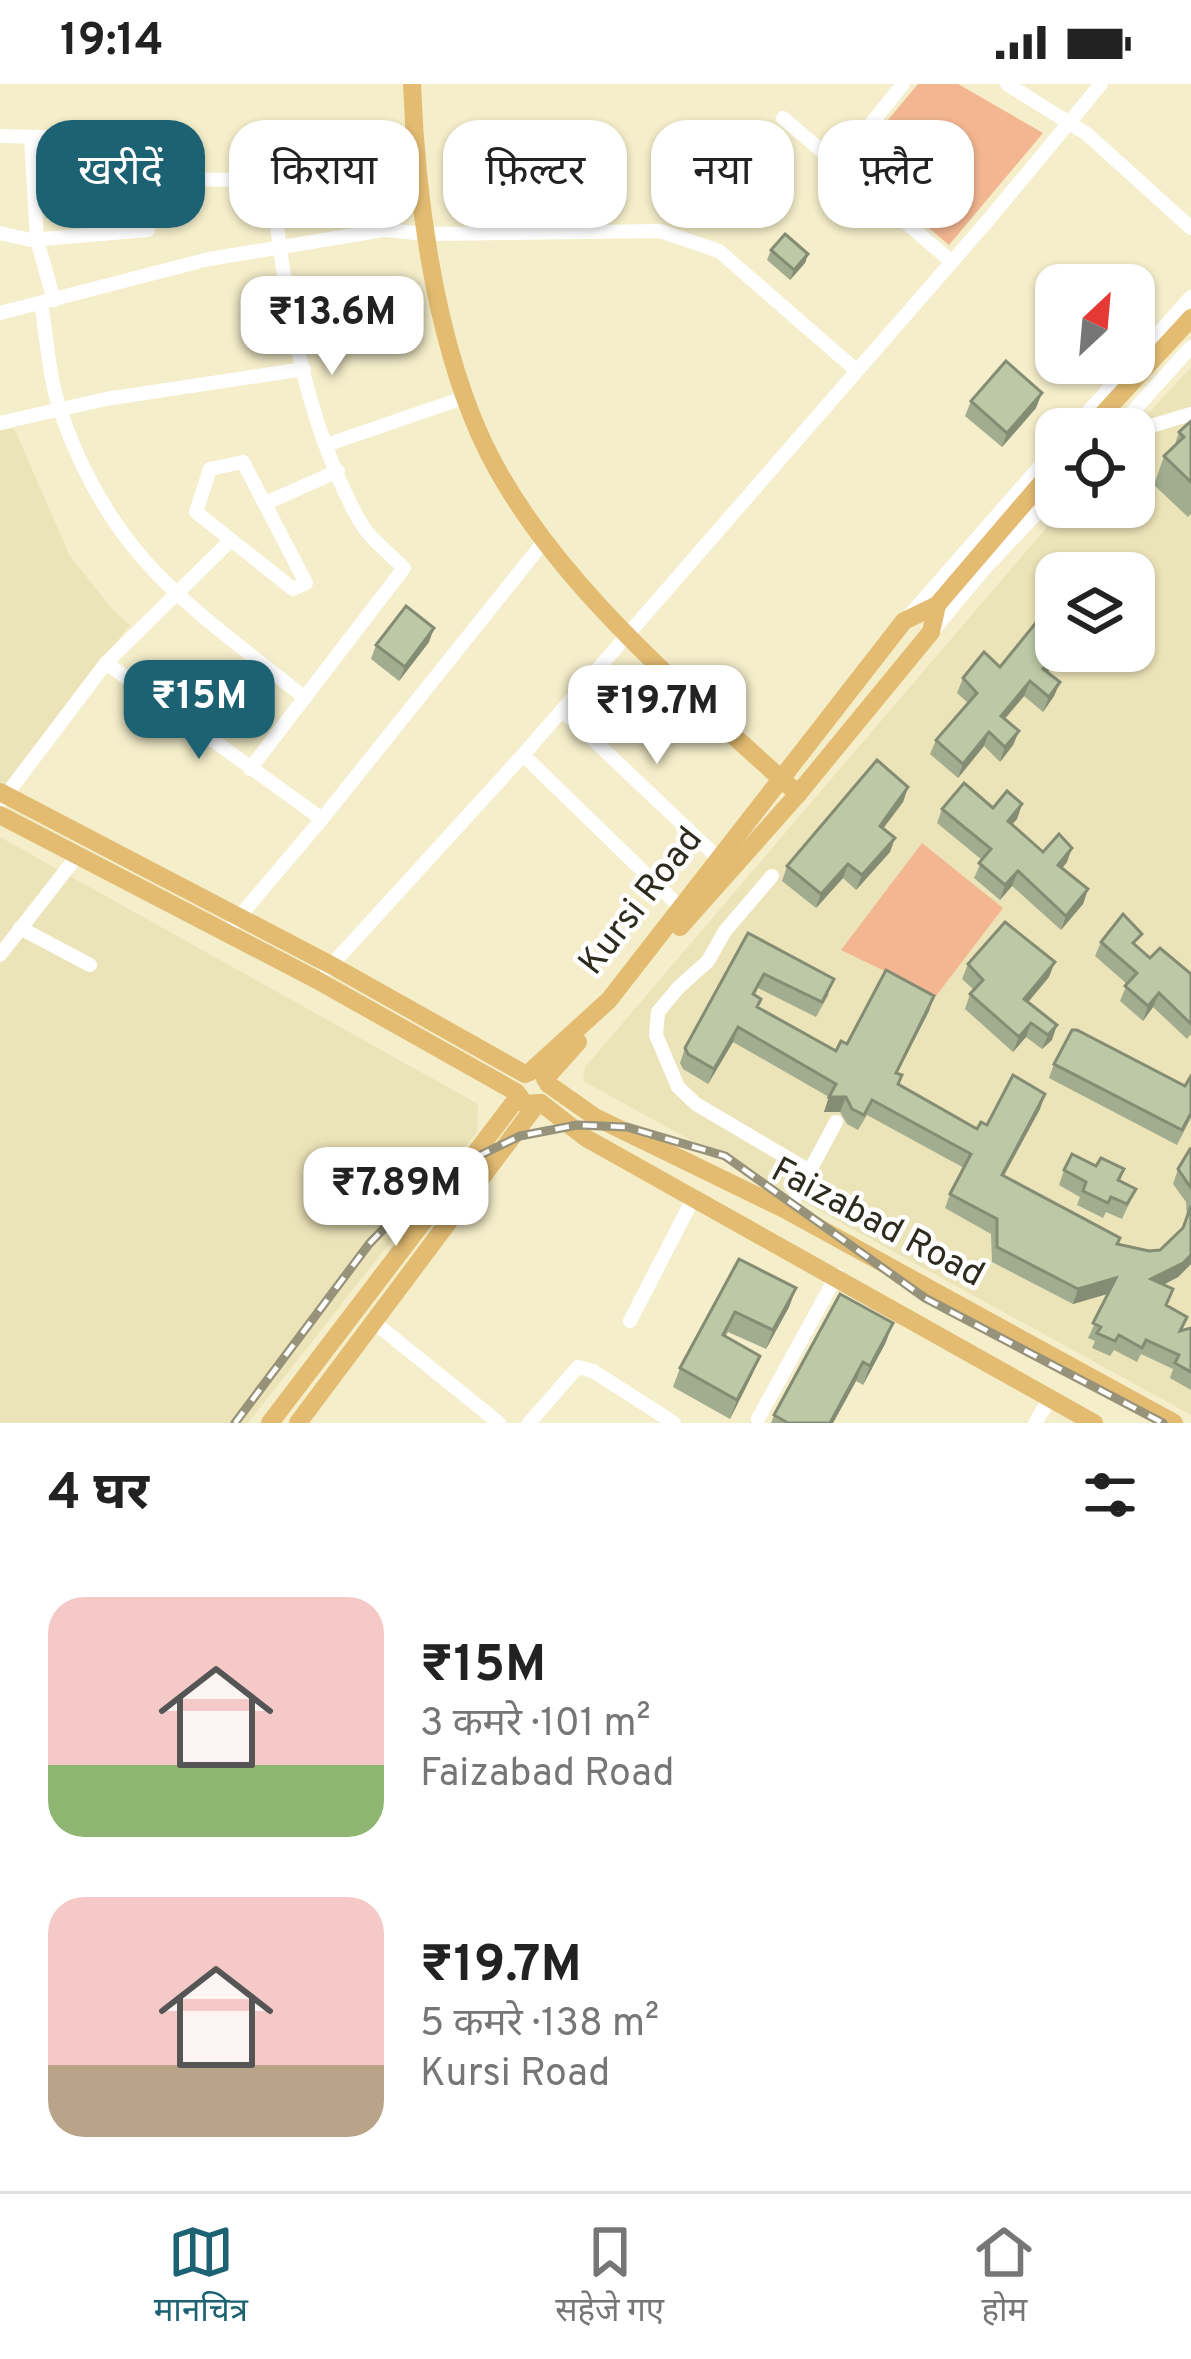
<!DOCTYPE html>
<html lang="hi">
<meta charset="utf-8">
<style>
body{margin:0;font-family:Overpass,"Noto Sans Devanagari",sans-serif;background:#f6f6f6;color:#222;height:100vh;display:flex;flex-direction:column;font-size:45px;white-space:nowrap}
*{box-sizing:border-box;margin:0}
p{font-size:39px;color:#767676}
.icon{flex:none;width:66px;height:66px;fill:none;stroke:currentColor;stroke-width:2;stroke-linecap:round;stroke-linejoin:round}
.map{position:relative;height:1339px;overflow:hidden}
.panel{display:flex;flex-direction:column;background:#fff;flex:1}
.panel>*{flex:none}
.guide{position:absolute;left:36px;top:36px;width:1119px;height:108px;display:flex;gap:24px}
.needle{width:78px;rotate:26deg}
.tools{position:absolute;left:1035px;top:180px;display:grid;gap:24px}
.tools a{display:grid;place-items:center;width:120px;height:120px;border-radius:24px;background:#fff;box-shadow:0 3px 9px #0004;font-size:60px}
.price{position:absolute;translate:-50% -102px;padding:0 27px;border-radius:24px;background:#fff;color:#222;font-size:39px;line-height:78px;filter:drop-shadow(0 3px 6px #0008)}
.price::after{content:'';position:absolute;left:50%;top:72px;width:36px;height:27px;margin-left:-18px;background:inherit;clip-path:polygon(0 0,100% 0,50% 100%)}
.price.selected{background:#1c6273;color:#fff}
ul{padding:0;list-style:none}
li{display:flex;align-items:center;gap:36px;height:300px;padding:0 48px}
li span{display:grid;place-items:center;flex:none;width:336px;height:240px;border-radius:36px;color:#555}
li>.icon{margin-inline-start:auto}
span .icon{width:144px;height:144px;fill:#fffc;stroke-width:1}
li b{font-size:51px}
h2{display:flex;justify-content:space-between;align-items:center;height:144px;padding:0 48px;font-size:51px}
.pill{padding:0 42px;border-radius:36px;background:#fff;box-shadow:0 3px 9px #0004;font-size:42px;line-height:108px}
.pill.selected{background:#1c6273;color:#fff}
.status{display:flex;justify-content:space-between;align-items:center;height:84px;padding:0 60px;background:#fff;direction:ltr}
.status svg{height:33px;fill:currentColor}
.dock{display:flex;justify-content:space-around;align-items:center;height:168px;border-top:3px solid #e0e0e0;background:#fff;font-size:33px;color:#767676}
.dock a{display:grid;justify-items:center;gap:6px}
.dock .selected{color:#1c6273}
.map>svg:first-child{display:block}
.built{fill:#ece4b9;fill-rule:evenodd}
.green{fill:#f3b691}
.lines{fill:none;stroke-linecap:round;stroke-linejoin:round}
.minor{stroke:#fff;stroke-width:14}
.major{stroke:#e3bc72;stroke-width:18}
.rail-casing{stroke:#97937a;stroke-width:9}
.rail{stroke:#fff;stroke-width:4.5;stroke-dasharray:14;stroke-linecap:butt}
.wall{fill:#a2ac8f}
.shaded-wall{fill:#848c74}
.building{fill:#bcc8a6;stroke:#848c74;stroke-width:3}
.labels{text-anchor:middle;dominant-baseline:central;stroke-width:9;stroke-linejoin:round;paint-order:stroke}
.street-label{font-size:36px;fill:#2e2c1f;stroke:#fff}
</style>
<div class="status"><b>19:14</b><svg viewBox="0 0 49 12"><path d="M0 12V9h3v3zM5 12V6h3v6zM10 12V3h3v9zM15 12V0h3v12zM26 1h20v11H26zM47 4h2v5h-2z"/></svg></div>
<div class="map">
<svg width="1191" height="1339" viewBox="0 0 1191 1339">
<rect width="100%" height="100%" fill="#f4eeca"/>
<g class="built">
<path d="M1191 283V1331L583 997 585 983 1064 423H1134V345ZM1056 489H1134V567H1056Z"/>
<path d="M14 344 70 472 112 525 130 541 5 700 0 698V347Z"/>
<path d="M0 753 478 1020 477 1048 248 1339H0Z"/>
</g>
<g class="green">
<path d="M918 0H958L1043 49 949 161 852 79Z"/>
<path d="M922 759 1003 824 936 912 841 866Z"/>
</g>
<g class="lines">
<g class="minor">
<path d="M1007 0 1087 50 1191 144"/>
<path d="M783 34 952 178"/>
<path d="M0 52 164 56"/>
<path d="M31 54 37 156 54 216"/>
<path d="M838 81 903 0"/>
<path d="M146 95 265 96 272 102C285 215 304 336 359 436 369 454 390 470 404 484L250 685"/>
<path d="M0 149 31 156 148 146"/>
<path d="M41 219C47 255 49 295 61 329 112 476 191 522 305 614"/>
<path d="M0 229 209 175 384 146 427 150 660 147 719 167 857 287"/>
<path d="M1134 277 1191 213"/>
<path d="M0 339 106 315 304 285"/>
<path d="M1123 339 1151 342 1191 330"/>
<path d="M1073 345 1132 279"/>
<path d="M1117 345 1191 263"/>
<path d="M326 361 466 313"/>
<path d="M243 378 306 499 293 505 196 428 210 385Z"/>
<path d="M266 419 338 387"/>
<path d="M908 533 1056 364"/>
<path d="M935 544 985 484 1056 409"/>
<path d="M106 579 322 735"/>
<path d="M562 626 719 775"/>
<path d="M523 671 681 824"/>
<path d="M0 719 106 579 231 456"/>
<path d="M772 792 725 847 708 877 678 904 658 928 656 951 678 1003 696 1020 808 1086"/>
<path d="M233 840 322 735 546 455"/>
<path d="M20 844 90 881"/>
<path d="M0 871 77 772"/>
<path d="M327 886 523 671 990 134 1101 0"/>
<path d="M788 1127 836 1038"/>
<path d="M630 1237 694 1113"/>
<path d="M375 1239 499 1339"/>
<path d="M758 1335 837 1191"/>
<path d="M529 1339 578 1283 593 1287 674 1339"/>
<path d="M1035 1339 1049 1316"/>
</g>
<g class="major">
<path d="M412 0C416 111 434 247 479 349 540 488 688 610 798 710"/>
<path d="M1089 345 1191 234"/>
<path d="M0 708 331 881 525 990"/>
<path d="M0 731 317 896 516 1008 525 1020 541 1019"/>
<path d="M680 843 798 710 931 548 937 521"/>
<path d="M530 988 609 916 904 537 937 521 1056 382"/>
<path d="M545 995 578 958"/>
<path d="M548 1000 595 1033 788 1127 1174 1339"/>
<path d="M541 1019 586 1054 1094 1339"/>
<path d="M270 1339 518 1013"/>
<path d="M298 1339 536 1021"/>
</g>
<g class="rail-casing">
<path id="rail" d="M235 1339 369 1160 433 1094 520 1052 577 1041 627 1043 725 1072 925 1214 1163 1339"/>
</g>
<use href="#rail" class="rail"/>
</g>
<g class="wall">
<path d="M771 166 808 170 805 179 790 196 767 176Z"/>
<path d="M971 317 1036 324 1002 363 965 332Z"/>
<path d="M1191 337V430L1188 433 1154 401 1164 372 1174 363 1179 348Z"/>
<path d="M429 558 399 597 371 575 376 561Z"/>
<path d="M1056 567H1065L1047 588 1060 598 1054 612 1043 628 1024 612 1005 635 1019 647 1013 661 1000 678 984 662 958 694 930 670 936 656 968 619 957 609 963 594Z"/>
<path d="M908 703 903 718 883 745 890 768 856 806 843 794 816 824 782 797 787 782Z"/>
<path d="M1022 720 1017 735 1012 740 1043 768 1067 778 1062 784 1088 805 1083 820 1061 846 1012 802 1000 816 974 794 982 776 937 739 942 725 993 724Z"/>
<path d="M748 849 829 910 816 933 758 904 755 911 758 924 836 967 847 960 929 927 897 989 899 1001 977 1045 1045 1010 1040 1025 1004 1092 1118 1161 1149 1167 1160 1166 1183 1144 1187 1134 1186 1118 1173 1100 1178 1085 1191 1066V1180L1178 1193 1163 1201 1167 1221 1187 1233 1182 1246 1191 1244V1306L1170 1294 1173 1285 1141 1270 1137 1278 1114 1266 1110 1272 1092 1264 1095 1257 1088 1254 1109 1209 1073 1220 992 1178 991 1150 945 1124 950 1110 964 1084 867 1031 858 1046 847 1040 840 1028H824L829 1013 733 958 708 1000 683 985 680 979 685 964Z"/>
<path d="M1101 858 1137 862 1150 874 1191 890V950L1187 955 1153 923 1143 937 1120 917 1127 900 1095 872Z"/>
<path d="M968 880 1049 893 1028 918 1052 956 1042 965 1026 953 1013 968 965 925 970 910 974 906 962 895Z"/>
<path d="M1054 980 1185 1002 1191 1034 1177 1061 1049 994Z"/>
<path d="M1096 1082 1124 1085 1120 1097 1136 1105 1122 1135 1106 1128 1103 1134 1077 1121 1080 1113 1059 1101 1064 1086Z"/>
<path d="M739 1175 796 1204 789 1223 766 1265 728 1248 726 1252 752 1291 730 1335 673 1303 680 1284Z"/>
<path d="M886 1258 863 1301 856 1297 833 1339H771L774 1331Z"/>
</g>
<g class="shaded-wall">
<path d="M808 170 805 179 790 196 794 186Z"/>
<path d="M1042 309 1036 324 1002 363 1007 349Z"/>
<path d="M434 544 429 558 399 597 405 583Z"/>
<path d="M1058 567H1065L1038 600 1043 585Z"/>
<path d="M1030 597 1024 612 995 646 1001 632Z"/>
<path d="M1060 598 1054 612 1043 628 1049 613Z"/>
<path d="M1019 647 1013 661 1000 678 1005 663Z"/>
<path d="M989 648 984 662 958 694 963 680Z"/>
<path d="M908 703 903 718 874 756 880 742Z"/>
<path d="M1022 720 1017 735 1003 751 1008 737Z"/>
<path d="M895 754 890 768 856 806 862 791Z"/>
<path d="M1072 764 1067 778 1053 796 1058 781Z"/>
<path d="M848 780 843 794 816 824 821 810Z"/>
<path d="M1018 787 1012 802 1000 816 1005 801Z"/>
<path d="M1088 805 1083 820 1061 846 1066 832Z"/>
<path d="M1055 878 1049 893 1019 929 1024 915Z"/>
<path d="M1159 909 1153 923 1143 937 1148 922Z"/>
<path d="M934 912 929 927 890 1003 896 989Z"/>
<path d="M1031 939 1026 953 1013 968 1019 953Z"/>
<path d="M1057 941 1052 956 1042 965 1048 951Z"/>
<path d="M738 943 733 958 708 1000 714 985Z"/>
<path d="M1045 1010 1040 1025 996 1105 1002 1091Z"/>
<path d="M829 1013H846L840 1028H824Z"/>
<path d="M1191 1171V1180L1178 1193 1146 1210 1151 1195Z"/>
<path d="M1116 1194 1111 1209 1073 1220 1078 1205Z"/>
<path d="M796 1204 789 1223 766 1265 773 1246Z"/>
<path d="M893 1239 886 1258 863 1301 870 1282Z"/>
<path d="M760 1272 752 1291 730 1335 737 1316Z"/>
<path d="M863 1278 856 1297 833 1339H830Z"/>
</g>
<g class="building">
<path d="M785 150 808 170 794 186 771 166Z"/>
<path d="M1006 277 1042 309 1007 349 971 317Z"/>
<path d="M1191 337V398L1164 372 1184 353 1179 348Z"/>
<path d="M406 522 434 544 405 583 376 561Z"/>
<path d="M1043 530 1056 542V567H1058L1043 585 1060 598 1049 613 1030 597 1001 632 1019 647 1005 663 989 648 963 680 936 656 977 609 963 594 984 568 1000 583Z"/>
<path d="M877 676 908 703 880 742 895 754 862 791 848 780 821 810 787 782Z"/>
<path d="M964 699 993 724 1007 707 1022 720 1008 737 1043 768 1059 750 1072 764 1058 781 1088 805 1066 832 1018 787 1005 801 979 779 991 765 942 725Z"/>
<path d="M1123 830 1142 850 1133 859 1150 874 1160 864 1191 890V940L1159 909 1148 922 1125 902 1137 889 1101 858Z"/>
<path d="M1005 838 1055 878 1024 915 1057 941 1048 951 1031 939 1019 953 970 910 983 896 968 880Z"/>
<path d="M748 849 834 895 822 918 764 890 753 910 761 915 757 923 836 967 841 957 847 960 886 886 934 912 896 989 902 991 898 1000 977 1045 981 1038 987 1041 1013 991 1045 1010 1002 1091 1120 1154 1117 1160 1149 1167 1160 1166 1183 1144 1191 1122V1171L1183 1179 1151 1195 1173 1205 1166 1221 1187 1233 1180 1247 1191 1244V1288L1175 1279 1179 1271 1146 1256 1142 1264 1119 1251 1115 1257 1097 1249 1101 1243 1093 1239 1116 1194 1078 1205 997 1163V1135L950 1110 971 1070 872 1016 864 1031 852 1025 846 1013H829L836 1000 738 943 714 985 688 970 685 964Z"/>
<path d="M1072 946H1077L1185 1002 1191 992V1029L1182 1046 1054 980Z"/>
<path d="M1190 1065 1191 1066V1104L1178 1085Z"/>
<path d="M1072 1070 1096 1082 1101 1074 1124 1085 1118 1096 1136 1105 1127 1120 1111 1113 1108 1119 1083 1107 1086 1098 1064 1086Z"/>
<path d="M739 1175 796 1204 773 1246 735 1228 723 1251 760 1272 737 1316 680 1284Z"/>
<path d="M840 1210 893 1239 870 1282 863 1278 830 1339H788L774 1331Z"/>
</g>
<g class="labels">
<g class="street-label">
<text transform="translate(642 818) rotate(-52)">Kursi Road</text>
<text transform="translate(877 1140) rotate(28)">Faizabad Road</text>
</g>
</g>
</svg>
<div class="tools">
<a><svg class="needle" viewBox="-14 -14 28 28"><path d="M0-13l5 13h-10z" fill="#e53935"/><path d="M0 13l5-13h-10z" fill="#767676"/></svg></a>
<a><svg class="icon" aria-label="locate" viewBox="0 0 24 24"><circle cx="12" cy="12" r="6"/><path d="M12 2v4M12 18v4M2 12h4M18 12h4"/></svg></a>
<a><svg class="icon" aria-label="layers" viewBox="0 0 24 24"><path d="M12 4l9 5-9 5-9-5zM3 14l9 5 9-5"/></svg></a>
</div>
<b class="price" style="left:332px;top:294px">₹13.6M</b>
<b class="price selected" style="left:199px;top:678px">₹15M</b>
<b class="price" style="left:657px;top:683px">₹19.7M</b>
<b class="price" style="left:396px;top:1165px">₹7.89M</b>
<div class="guide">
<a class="pill selected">खरीदें</a>
<a class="pill">किराया</a>
<a class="pill">फ़िल्टर</a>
<a class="pill">नया</a>
<a class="pill">फ़्लैट</a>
</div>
</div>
<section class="panel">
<h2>4 घर<svg class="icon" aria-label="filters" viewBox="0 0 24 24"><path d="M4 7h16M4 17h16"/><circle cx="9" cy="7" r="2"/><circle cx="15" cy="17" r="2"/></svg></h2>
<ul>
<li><span style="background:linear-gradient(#f6c9c9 70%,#8fb573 0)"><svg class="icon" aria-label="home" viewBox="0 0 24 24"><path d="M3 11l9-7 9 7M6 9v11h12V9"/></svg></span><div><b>₹15M</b><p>3 कमरे · 101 m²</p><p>Faizabad Road</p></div></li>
<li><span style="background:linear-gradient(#f6c9c9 70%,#b9a48a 0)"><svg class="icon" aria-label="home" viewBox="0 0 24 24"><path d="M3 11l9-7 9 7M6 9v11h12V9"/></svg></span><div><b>₹19.7M</b><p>5 कमरे · 138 m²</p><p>Kursi Road</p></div></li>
</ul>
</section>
<nav class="dock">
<a class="selected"><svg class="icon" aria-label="map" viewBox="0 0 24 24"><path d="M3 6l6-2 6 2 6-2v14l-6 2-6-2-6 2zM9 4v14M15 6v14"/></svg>मानचित्र</a>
<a><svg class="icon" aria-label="saved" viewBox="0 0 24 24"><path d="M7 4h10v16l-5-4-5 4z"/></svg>सहेजे गए</a>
<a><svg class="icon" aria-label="home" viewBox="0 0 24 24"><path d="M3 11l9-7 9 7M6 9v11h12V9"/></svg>होम</a>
</nav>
